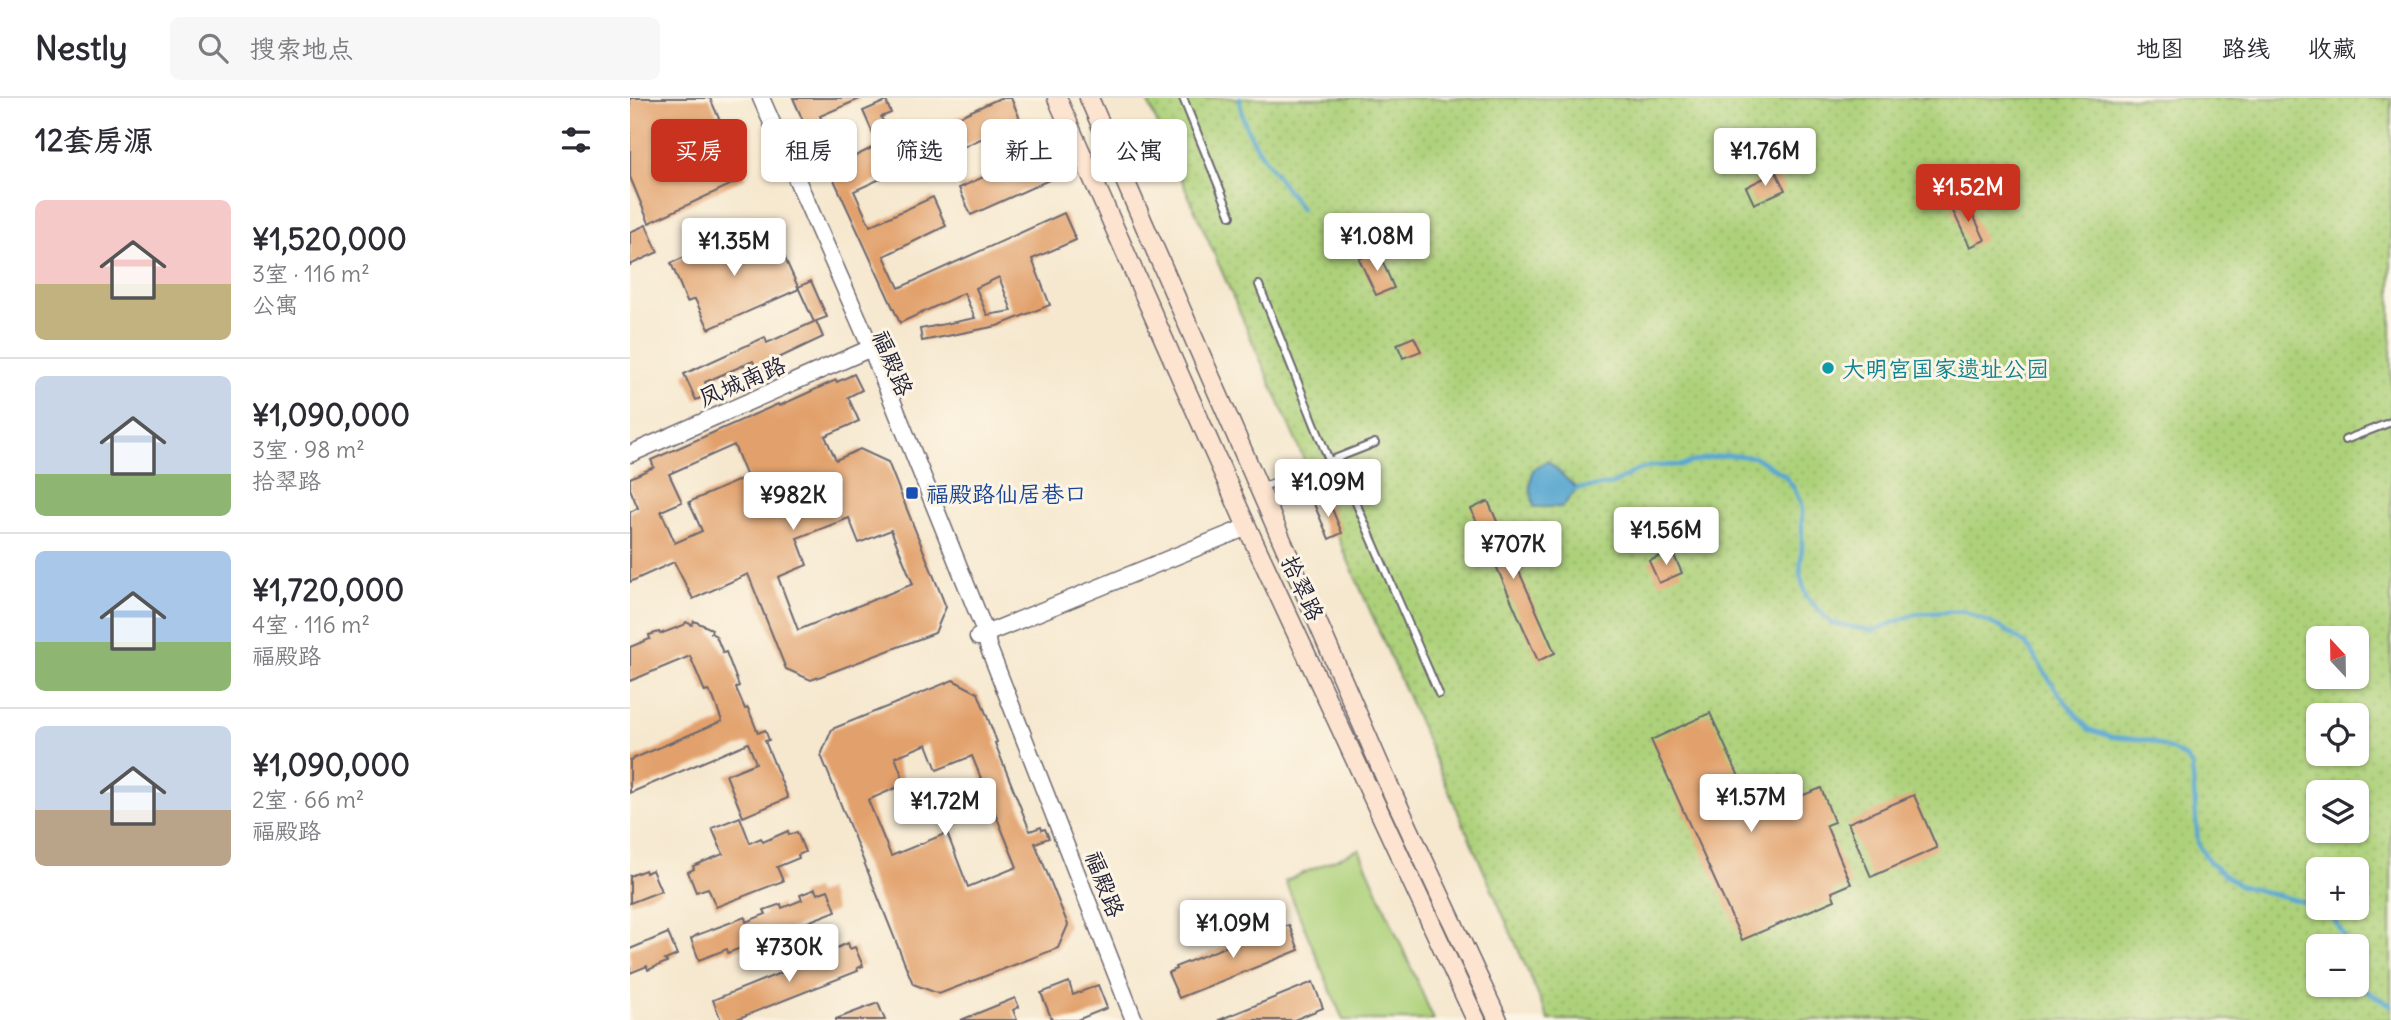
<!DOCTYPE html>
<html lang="zh">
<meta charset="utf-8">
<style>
body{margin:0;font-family:Delius,"LXGW WenKai TC",sans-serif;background:#f7f7f7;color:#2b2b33;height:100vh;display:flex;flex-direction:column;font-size:26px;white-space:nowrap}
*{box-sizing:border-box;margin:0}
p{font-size:23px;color:#7c7c81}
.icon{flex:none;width:38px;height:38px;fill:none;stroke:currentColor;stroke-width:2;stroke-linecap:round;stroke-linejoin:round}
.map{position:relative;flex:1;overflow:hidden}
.details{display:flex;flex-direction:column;background:#fff;width:630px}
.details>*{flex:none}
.guide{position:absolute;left:21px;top:21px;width:665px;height:63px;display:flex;gap:14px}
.needle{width:46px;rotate:338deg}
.buttons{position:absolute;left:1676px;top:528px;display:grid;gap:14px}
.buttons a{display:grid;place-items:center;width:63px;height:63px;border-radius:10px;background:#fff;box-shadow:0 2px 5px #0004;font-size:35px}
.price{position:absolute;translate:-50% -60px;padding:0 16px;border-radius:7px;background:#fff;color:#222;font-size:23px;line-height:46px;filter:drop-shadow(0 2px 4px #0008)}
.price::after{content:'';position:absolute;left:50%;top:42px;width:21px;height:16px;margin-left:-10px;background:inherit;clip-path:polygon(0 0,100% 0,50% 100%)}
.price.active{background:#c8321e;color:#fff}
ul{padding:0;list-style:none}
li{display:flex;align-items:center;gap:21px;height:175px;padding:0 35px}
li+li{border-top:2px solid #e1e1e2}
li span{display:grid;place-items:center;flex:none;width:196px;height:140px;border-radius:10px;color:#555}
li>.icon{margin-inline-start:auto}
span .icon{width:84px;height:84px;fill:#fffc;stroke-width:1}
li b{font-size:30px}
h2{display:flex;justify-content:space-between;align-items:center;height:84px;padding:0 35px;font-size:30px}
.tag{padding:0 24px;border-radius:10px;background:#fff;box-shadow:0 2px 5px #0004;font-size:24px;line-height:63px}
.tag.active{background:#c8321e;color:#fff}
header{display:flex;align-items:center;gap:42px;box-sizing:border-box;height:98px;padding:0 35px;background:#fff;border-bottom:2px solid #e1e1e2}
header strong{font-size:33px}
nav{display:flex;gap:38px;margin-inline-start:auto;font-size:24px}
.search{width:490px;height:63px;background:#f7f7f7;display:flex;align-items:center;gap:18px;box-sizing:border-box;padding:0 24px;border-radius:10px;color:#7c7c81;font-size:26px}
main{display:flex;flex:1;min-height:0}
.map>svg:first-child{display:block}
.grass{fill:#add17a;stroke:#687a5a;stroke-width:2}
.park{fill:url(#park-dots);stroke:#687a5a;stroke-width:2;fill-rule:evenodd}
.water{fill:#55a6d0;stroke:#3c6486;stroke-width:2}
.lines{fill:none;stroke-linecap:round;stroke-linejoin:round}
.stream{stroke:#55a6d0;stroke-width:4.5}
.building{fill:#e2a16c;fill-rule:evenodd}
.service-casing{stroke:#6c676f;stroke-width:10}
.tertiary-casing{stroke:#6c676f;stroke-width:19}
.secondary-casing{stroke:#6c676f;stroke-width:21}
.service{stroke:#fff;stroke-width:6}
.tertiary{stroke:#fff;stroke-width:16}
.secondary{stroke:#fde4d0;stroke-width:18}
.culture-dot{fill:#0f9aa8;stroke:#fcf5e5;stroke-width:2.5}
.transit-dot{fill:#1a4fb4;stroke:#fcf5e5;stroke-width:2.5}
.labels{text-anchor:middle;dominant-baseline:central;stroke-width:6;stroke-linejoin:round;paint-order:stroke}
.street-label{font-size:23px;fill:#22223b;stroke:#fcf5e5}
.culture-label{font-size:23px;fill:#0d838f;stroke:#fcf5e5;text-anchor:start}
.transit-label{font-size:23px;fill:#164399;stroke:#fcf5e5;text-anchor:start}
</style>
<header>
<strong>Nestly</strong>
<div class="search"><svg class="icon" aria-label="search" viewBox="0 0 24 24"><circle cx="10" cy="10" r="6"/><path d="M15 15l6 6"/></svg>搜索地点</div>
<nav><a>地图</a><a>路线</a><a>收藏</a></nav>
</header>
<main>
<section class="details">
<h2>12套房源<svg class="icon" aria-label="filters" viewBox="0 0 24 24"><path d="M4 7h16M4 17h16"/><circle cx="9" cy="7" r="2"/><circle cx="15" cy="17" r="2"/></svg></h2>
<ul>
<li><span style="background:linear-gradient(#f6c9c9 60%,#c2b280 0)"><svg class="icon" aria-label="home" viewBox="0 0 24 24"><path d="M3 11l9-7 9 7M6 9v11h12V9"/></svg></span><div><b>¥1,520,000</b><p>3室 · 116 m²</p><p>公寓</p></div></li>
<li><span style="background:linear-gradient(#c9d6e8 70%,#8fb573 0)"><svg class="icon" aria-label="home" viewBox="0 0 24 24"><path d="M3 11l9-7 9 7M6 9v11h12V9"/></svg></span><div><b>¥1,090,000</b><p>3室 · 98 m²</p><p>拾翠路</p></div></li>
<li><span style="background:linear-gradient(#a9c7e8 65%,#8fb573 0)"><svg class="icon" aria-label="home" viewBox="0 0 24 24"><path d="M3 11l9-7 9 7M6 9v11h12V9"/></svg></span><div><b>¥1,720,000</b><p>4室 · 116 m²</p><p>福殿路</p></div></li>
<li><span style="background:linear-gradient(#c9d6e8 60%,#b9a48a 0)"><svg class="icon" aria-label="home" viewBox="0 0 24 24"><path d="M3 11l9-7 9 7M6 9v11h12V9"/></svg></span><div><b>¥1,090,000</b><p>2室 · 66 m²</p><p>福殿路</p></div></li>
</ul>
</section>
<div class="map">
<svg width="1761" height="922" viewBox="0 0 1761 922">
<defs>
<pattern id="park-dots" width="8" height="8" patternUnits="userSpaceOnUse" patternTransform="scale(1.75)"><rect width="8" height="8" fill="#add17a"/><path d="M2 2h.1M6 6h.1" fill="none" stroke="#95b36a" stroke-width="1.8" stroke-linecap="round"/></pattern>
</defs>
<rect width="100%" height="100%" fill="#fcf5e5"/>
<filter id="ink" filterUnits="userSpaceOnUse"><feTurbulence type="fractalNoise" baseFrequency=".0143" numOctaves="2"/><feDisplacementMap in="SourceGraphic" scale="14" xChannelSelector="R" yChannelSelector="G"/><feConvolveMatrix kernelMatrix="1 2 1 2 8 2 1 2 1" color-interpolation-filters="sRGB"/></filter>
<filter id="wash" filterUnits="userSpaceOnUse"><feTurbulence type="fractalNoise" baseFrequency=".00686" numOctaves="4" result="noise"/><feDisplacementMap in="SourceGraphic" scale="28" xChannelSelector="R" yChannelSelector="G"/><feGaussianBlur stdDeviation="1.57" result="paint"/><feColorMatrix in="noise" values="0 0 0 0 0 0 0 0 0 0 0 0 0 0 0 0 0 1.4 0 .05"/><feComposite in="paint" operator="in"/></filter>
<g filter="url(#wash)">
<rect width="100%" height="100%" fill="#f6e8cf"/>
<path class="grass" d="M729 751 804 922H713L655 783Z"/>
<path class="park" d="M516 0H1761V922H919ZM1689 541H1727V579H1689ZM1689 618H1727V656H1689ZM1689 695H1727V733H1689ZM1689 772H1727V810H1689ZM1689 849H1727V887H1689Z"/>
<path class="water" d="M918 363 947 391 932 409H904L900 388 903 372Z"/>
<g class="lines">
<g class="stream">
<path d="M610 0C609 36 651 81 671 111"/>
<path d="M947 391 983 386 1005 373 1022 368 1052 367 1077 360 1099 357 1125 359 1154 377 1164 390 1172 409V450L1170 476 1176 498 1201 525 1243 533 1285 516 1333 513 1374 531 1397 547 1426 592 1458 631 1482 639 1518 642 1542 652 1555 659 1562 668 1568 746 1581 766 1608 787 1689 808"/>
<path d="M1696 810 1713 836 1718 849"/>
<path d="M1727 874 1733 891 1761 907"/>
</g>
</g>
<g id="blocks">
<g class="building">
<path d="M0 0H80L115 80 19 125 0 79Z"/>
<path d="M163 0H232L190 18 193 25 177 32Z"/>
<path d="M370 0H381L391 23 313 58 311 53 224 93 240 128 303 99 316 128 254 158 269 190 434 115 446 142 402 161 420 207 367 228 292 243 290 231 345 220 334 195 270 225 199 71 248 47 233 13 256 3 261 15 251 19 261 41 282 32 283 33 289 31 291 36ZM369 179 382 213 357 217 346 190Z"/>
<path d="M406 55 419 82 341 117 329 90Z"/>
<path d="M1146 74 1155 92 1124 106 1116 89Z"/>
<path d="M1336 102 1355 142 1340 149 1321 109Z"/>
<path d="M759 124 766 141 750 147 743 131Z"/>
<path d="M16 127 28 154 0 167V134Z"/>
<path d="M118 131 128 154 148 145 169 191 79 231 65 201 57 204 41 165Z"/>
<path d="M748 153 764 190 746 197 729 161Z"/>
<path d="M181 183 197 219 186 223 193 239 138 265 140 269 128 274 123 263 75 284 80 296 66 302 54 276 135 239 137 245 184 224 168 189Z"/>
<path d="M784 239 791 253 773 260 767 246Z"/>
<path d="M224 276 232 292 218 299 229 323 195 338 206 362 230 351 258 364 316 509 305 535 181 582 156 571 118 476 63 501 44 464 0 484V414L8 410 0 391V380L24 369 21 362 148 306 149 308 206 282 207 284ZM104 347 117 379 59 404 72 433 45 445 31 413 52 404 39 376ZM219 420 229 445 261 432 283 486 168 532 148 479 177 467 167 440Z"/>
<path d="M698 401 712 435 699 441 684 406Z"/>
<path d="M858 403 925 555 908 563 841 411Z"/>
<path d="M1042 453 1052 475 1029 485 1019 463Z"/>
<path d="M64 523 82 531 81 535 86 538 93 555 96 554 109 588 106 590 115 611 118 610 128 635 135 632 139 642 135 643 158 700 113 719 96 677 126 665 118 645 0 695V662L92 623 83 599 78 593 75 594 60 558 0 583V549L20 541 19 537 29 534 30 536 54 527 56 524 62 527Z"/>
<path d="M323 582 348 595 367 644 365 645 400 733 411 729 412 732 415 731 419 740 405 745 438 827 428 850 309 896 283 886 191 657 202 631ZM297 646 307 672 342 658 387 769 338 789 317 735 261 758 238 702 275 686 265 659Z"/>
<path d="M1080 615 1126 716 1191 690 1204 724 1196 727 1221 786 1202 794 1205 802 1112 842 1021 642Z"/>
<path d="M1284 697 1307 750 1241 779 1218 725Z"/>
<path d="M110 719 120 745 131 740 133 744 158 733 159 737 167 734 175 754 168 757 169 760 147 769 153 783 86 809 78 790 66 794 58 774 64 771 63 768 93 756 82 730Z"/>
<path d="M15 772 16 775 22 772 31 793 0 805V778Z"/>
<path d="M185 791 187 796 198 792 206 813 98 855 97 851 69 862 61 841 67 837 115 819 116 824 136 816 134 812 151 806 152 810 172 802 170 797Z"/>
<path d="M650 827 651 830 659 827 669 852 549 900 538 875 546 871 545 869Z"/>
<path d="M38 835 47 857 35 862 37 864 18 872 17 868 0 875V851Z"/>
<path d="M218 845 220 851 225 849 233 868 227 870 228 873 104 922H91L83 902 203 854 202 852Z"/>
<path d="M439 884 443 897 468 887 477 910 447 922H422L411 895Z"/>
<path d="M683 884 693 910 664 922H589Z"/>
<path d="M385 900 389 909 383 912 387 922H331Z"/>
<path d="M248 905 255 922H206V921Z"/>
</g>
</g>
</g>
<g filter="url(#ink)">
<use href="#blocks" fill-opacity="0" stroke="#6c676f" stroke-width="2"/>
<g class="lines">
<g class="service-casing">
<g id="service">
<path d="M553 0 601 118"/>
<path d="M629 187 700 365"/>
<path d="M1715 342 1761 324"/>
<path d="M707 361 809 596"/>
<path d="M631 390 745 345"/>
</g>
</g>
<g class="tertiary-casing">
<g id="tertiary">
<path d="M131 0 241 250 356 536 358 548 504 922"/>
<path d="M0 356 241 250"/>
<path d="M348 539 617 429"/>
</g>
</g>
<g class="secondary-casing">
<g id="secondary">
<path d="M427 0 617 429 846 922"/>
<path d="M459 0 755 679 868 922"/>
</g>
</g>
<use href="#service" class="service"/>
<use href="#tertiary" class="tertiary"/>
<use href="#secondary" class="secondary"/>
</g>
</g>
<circle class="culture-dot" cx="1198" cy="270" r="7"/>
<rect class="transit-dot" x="275" y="388" width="14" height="14" rx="3.5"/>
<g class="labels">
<g class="street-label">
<text transform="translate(263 265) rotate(67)">福殿路</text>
<text transform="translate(112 283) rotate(-23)">凤城南路</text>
<text transform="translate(673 490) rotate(65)">拾翠路</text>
<text transform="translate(475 786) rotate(69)">福殿路</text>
</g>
<g class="culture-label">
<text x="1212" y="270">大明宫国家遗址公园</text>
</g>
<g class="transit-label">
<text x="296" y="395">福殿路仙居巷口</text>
</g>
</g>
</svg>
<div class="buttons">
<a><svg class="needle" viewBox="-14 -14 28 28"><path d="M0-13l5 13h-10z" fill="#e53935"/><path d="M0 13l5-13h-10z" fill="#7c7c81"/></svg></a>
<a><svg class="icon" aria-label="locate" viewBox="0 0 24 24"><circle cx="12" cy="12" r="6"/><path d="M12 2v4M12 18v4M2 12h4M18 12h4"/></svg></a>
<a><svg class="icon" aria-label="layers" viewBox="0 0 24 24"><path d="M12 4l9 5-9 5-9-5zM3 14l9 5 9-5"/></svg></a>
<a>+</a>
<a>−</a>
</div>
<b class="price" style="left:1135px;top:90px">¥1.76M</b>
<b class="price active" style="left:1338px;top:126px">¥1.52M</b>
<b class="price" style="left:747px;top:175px">¥1.08M</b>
<b class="price" style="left:104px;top:180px">¥1.35M</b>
<b class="price" style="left:698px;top:421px">¥1.09M</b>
<b class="price" style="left:163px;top:434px">¥982K</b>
<b class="price" style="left:1036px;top:469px">¥1.56M</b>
<b class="price" style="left:883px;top:483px">¥707K</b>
<b class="price" style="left:1121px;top:736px">¥1.57M</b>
<b class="price" style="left:315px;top:740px">¥1.72M</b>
<b class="price" style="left:603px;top:862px">¥1.09M</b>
<b class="price" style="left:159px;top:886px">¥730K</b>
<div class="guide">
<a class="tag active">买房</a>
<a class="tag">租房</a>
<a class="tag">筛选</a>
<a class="tag">新上</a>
<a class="tag">公寓</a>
</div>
</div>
</main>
